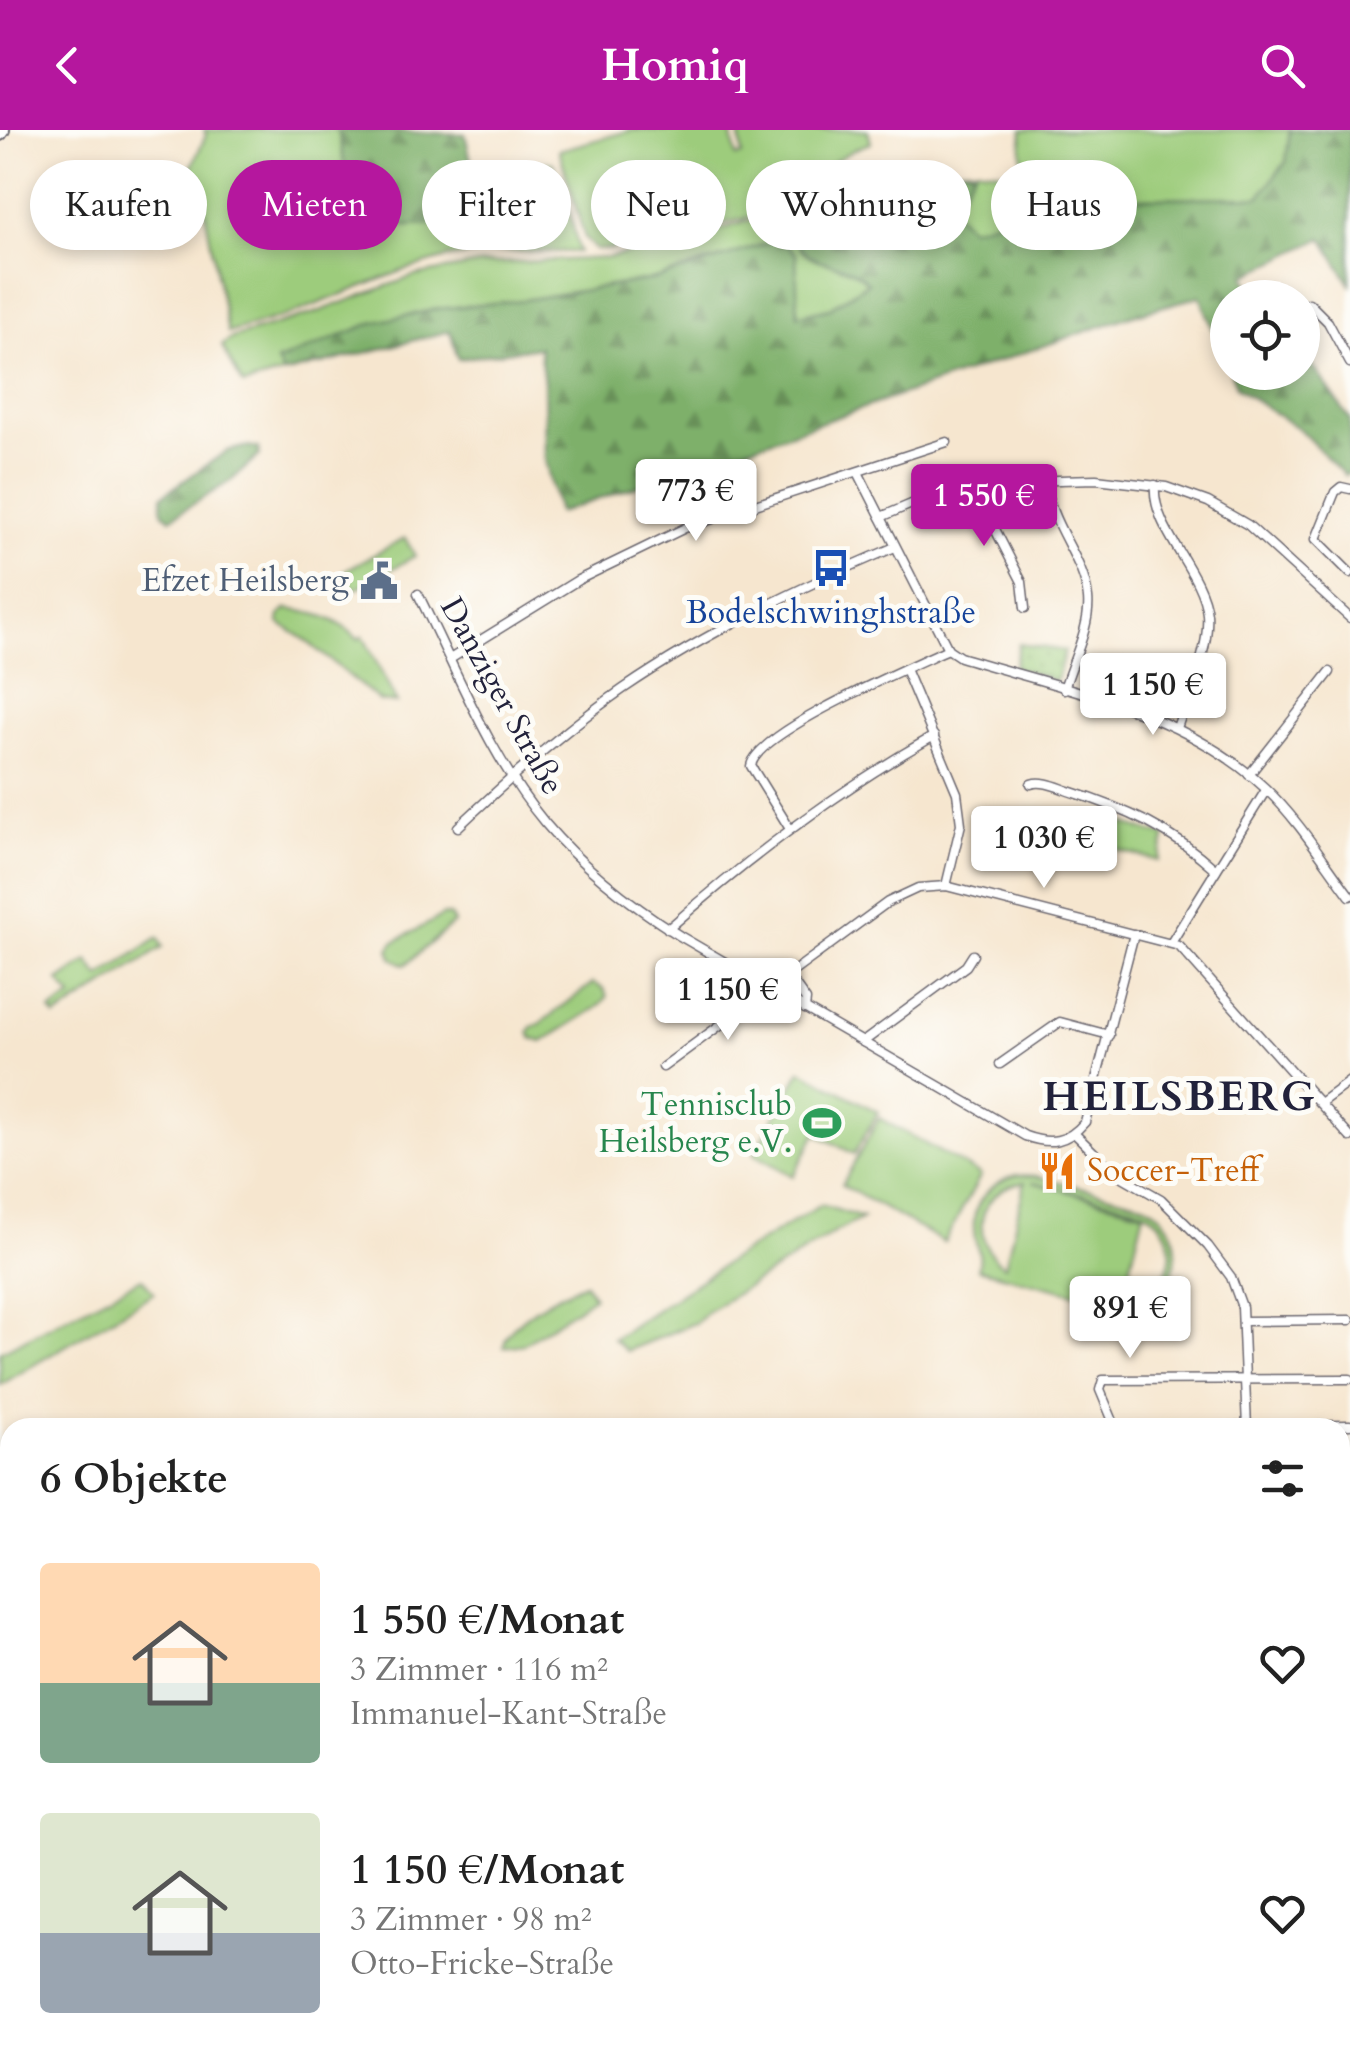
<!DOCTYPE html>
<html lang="de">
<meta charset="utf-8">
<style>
body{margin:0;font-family:Cardo,serif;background:#f2f2f2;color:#222;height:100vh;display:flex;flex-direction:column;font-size:38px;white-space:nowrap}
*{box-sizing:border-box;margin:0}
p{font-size:32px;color:#767676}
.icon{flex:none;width:55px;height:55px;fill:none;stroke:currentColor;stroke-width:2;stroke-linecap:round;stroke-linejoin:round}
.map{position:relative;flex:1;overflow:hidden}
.panel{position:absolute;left:0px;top:1288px;width:1350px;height:642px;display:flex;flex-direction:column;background:#fff;border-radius:30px 30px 0 0;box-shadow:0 5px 15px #0003}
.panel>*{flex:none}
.guide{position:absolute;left:30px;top:30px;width:1290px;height:90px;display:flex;gap:20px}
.buttons{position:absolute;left:1210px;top:150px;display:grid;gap:20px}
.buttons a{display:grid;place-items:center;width:110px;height:110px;border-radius:50%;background:#fff;box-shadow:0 5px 15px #0003;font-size:50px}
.price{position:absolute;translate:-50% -85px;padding:0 22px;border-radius:10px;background:#fff;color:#222;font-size:32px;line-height:65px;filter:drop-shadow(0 2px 5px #0008)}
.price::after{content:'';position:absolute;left:50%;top:60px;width:30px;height:22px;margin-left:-15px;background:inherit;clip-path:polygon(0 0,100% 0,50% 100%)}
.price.selected{background:#b5179e;color:#fff}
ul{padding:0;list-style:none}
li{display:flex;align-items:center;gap:30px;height:250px;padding:0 40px}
li span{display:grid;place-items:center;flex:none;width:280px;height:200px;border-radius:10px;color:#555}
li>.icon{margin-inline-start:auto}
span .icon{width:120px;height:120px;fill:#fffc;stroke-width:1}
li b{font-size:42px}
h2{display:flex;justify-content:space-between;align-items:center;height:120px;padding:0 40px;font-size:42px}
.chip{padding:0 35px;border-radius:45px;background:#fff;box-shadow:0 5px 15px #0003;font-size:35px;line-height:90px}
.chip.selected{background:#b5179e;color:#fff}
header{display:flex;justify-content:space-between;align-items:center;height:130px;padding:0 40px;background:#b5179e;color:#fff;font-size:45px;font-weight:800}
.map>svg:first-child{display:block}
.green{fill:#9dcc7b;stroke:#60775b;stroke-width:2.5;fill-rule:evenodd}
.forest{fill:url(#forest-firs);stroke:#506953;stroke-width:2.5}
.cemetery{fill:url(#cemetery-stones);stroke:#60775b;stroke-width:2.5}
.park{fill:url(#park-dots);stroke:#60775b;stroke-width:2.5}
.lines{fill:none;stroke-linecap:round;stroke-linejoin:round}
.minor-casing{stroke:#6c676f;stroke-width:11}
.trunk-casing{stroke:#6c676f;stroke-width:16}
.minor{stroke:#fff;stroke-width:8}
.trunk{stroke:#fff;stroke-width:12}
.labels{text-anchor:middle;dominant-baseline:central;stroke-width:10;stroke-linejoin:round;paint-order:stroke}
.service-label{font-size:32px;fill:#4e5e75;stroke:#fdfcf7;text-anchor:end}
.transit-label{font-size:32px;fill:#164399;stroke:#fdfcf7}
.street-label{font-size:32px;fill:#22223b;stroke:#fdfcf7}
.leisure-label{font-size:32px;fill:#27864d;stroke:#fdfcf7;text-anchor:end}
.food-label{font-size:32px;fill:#c56008;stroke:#fdfcf7;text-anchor:start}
.district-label{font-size:42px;font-weight:bold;letter-spacing:2.5px;fill:#22223b;stroke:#fdfcf7}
</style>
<header><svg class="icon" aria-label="back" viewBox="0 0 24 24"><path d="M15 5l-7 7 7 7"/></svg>Homiq<svg class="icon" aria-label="search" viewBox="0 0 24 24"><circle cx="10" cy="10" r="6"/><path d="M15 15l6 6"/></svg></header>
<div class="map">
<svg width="1350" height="1929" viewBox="0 0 1350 1929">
<defs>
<pattern id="forest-firs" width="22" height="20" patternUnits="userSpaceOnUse" patternTransform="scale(2.5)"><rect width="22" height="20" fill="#7eb06b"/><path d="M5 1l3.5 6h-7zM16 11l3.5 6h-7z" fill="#678f59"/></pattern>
<pattern id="cemetery-stones" width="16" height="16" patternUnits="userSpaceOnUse" patternTransform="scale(2.5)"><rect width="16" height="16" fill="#9dcc7b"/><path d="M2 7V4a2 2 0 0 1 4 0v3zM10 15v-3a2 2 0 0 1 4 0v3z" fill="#87af6b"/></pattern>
<pattern id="park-dots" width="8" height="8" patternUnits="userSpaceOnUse" patternTransform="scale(2.5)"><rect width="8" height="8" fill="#9dcc7b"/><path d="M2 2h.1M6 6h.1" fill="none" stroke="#87af6b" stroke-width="1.8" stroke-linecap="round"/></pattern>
</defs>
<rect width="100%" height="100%" fill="#fdfcf7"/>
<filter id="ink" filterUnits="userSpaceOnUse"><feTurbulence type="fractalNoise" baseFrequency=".01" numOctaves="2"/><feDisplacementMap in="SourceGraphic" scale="20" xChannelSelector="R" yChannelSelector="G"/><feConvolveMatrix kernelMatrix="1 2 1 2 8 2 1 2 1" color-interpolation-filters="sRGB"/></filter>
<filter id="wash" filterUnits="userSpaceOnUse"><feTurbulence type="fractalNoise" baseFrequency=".0048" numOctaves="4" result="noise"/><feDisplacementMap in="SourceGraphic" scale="40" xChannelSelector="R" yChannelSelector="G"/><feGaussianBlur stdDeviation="2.25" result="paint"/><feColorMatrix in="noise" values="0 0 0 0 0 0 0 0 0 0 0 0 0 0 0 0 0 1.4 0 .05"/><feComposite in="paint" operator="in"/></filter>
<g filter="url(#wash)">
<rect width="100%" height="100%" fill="#f6e6cf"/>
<g class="green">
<path d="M204 0H338L352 70 405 96 442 95 488 107 539 95 515 36 552 32 562 50 579 122 494 121 447 128 402 141 292 184 228 203 203 71 194 67 184 54 206 5Z"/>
<path d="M632 0H731L736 27 742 25 739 0H868L871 13C836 23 810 54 780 74 754 90 718 94 689 101L684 95H674L614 113 615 119 596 120 585 108 559 20Z"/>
<path d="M1022 0H1290L1286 32 1259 67 1022 69Z"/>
<path d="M976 38 1005 42 1018 49V76L992 93 970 98 952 79Z"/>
<path d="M786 80C790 91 793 111 802 119 819 137 845 130 868 152L830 178 797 186 796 124 780 109 655 149 523 170 437 179 277 231 283 244 243 255 222 216 232 208 315 183 414 146 478 134 607 128 674 113Z"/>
<path d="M405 408 415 426 354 460 344 441Z"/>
<path d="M287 479C317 483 336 487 358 509L363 506 397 573 380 571 304 509 279 493 280 485Z"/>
<path d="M1111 690 1166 706 1159 731 1104 716Z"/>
<path d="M444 785 450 786 454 793 405 835 392 828 389 819 394 812Z"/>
<path d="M158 808 163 817 56 887 51 881 72 867 59 851 88 831 100 847Z"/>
<path d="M593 853 604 859 607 867 598 877 542 912 532 908 529 902 532 897 540 894Z"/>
<path d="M801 940 878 982 854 1024 816 1004 793 1046 754 1024Z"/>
<path d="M879 988 981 1045 944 1112 842 1055Z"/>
<path d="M1017 1045 1036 1046 1139 1072C1191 1090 1188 1163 1132 1173L1131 1177 978 1139C983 1120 974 1118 974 1099 972 1071 991 1052 1017 1045ZM1025 1052 1005 1136H1004C966 1109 979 1057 1025 1052ZM1032 1052 1135 1077C1188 1095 1180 1165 1123 1166L1144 1082Z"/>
<path d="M821 1075 863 1088 837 1101 707 1182 697 1192 626 1221 613 1209 732 1129Z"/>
<path d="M142 1148 154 1163 0 1255V1222Z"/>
<path d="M585 1153 594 1167 523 1214 504 1217C504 1191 563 1162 585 1153Z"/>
</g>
<g class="forest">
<path d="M338 0 465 4 473 40 515 36 540 95 519 110 488 107 442 95 405 96 351 70Z"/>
<path d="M1290 0H1350V154L1323 108 1245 146 1255 167 1228 168 1227 234 1200 166 1136 184 558 383 545 330 544 252 539 217 458 229 450 201 283 244 277 232 372 193 437 179 523 170 655 149 781 109 796 124 798 185 830 178 868 153C846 130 820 138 801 119 793 111 790 91 786 80L851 42 976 38 952 79 970 98C990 93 1012 87 1022 69L1259 67 1286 32Z"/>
<path d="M1303 226 1307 227 1350 290V343L1345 346 1300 300 1237 258 1231 243 1302 242Z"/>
<path d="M249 316 258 318 260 325 232 350 171 388 162 382V366L227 321Z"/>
</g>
<path class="cemetery" d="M1340 1887 1350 1892V1929H843L839 1920H1340Z"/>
<path class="park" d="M1019 514 1065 521 1056 551 1014 537Z"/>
</g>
<g filter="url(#ink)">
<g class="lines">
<g class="minor-casing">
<g id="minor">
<path d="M1309 173 1328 192 1350 233"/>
<path d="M858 342 948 519 960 527C1065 559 1183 581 1265 658 1298 689 1323 730 1350 766"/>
<path d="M1046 350C1048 395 1084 426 1088 468 1091 496 1072 532 1064 559"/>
<path d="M984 352 996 401 1022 452 1025 478"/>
<path d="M1155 355C1151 398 1202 440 1207 484 1210 521 1188 564 1177 598"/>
<path d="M1350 359 1341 357 1335 362 1316 409 1350 443"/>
<path d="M881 387 935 364 984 352 1096 349 1166 357 1208 372 1248 395 1350 488"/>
<path d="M418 464C457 541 489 626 545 693 583 738 631 775 680 806L1025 1006C1050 1015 1067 1013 1085 992L1134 804"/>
<path d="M450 529 578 450 685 398 947 312"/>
<path d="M905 539 957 663 961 694 946 756"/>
<path d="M1249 645 1330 542"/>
<path d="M1031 654C1043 650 1057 657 1069 661 1126 679 1172 700 1216 740"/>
<path d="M458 697C510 648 564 600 623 559 708 501 801 457 895 417"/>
<path d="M790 699 751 636C756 602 912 536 948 519"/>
<path d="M668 799C751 726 838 660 934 606"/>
<path d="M1171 813 1266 660"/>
<path d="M788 845 806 870 805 879"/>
<path d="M863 912 966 836 973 825"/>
<path d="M1000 934 1060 892 1109 905"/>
<path d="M663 937 888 772 918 758 946 756 1179 816 1350 1007"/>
<path d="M1320 973 1350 951"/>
<path d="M1075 1004 1114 1042 1161 1069 1208 1116 1231 1147 1242 1177 1247 1298"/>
<path d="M1243 1191 1350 1190"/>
<path d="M1115 1296 1100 1260 1103 1250 1350 1249"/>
<path d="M1115 1298 1350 1295"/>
<path d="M1340 1332H1350"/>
<path d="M0 1351 10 1356"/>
<path d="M1340 1440 1350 1434"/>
<path d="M1340 1480 1350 1493"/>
<path d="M1340 1597 1350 1582"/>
<path d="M817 1920 821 1929"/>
</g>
</g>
<g class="trunk-casing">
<path id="trunk" d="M0 4 3 0"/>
</g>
<use href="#minor" class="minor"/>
<use href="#trunk" class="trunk"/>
</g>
</g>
<defs>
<g id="bus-bare" transform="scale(3)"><path d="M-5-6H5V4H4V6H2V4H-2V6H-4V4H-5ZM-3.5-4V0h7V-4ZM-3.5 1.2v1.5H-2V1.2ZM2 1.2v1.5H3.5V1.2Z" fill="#1a4fb4" stroke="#fdfcf7" stroke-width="2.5" paint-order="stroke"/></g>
<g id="civic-bare" transform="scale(3)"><path d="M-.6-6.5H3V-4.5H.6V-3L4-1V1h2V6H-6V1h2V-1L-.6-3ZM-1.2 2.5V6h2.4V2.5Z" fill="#5c6f8a" stroke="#fdfcf7" stroke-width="2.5" paint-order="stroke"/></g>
<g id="stadium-bare" transform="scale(3)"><path d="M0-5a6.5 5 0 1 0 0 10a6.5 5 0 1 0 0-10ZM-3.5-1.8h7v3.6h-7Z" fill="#2e9e5b" stroke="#fdfcf7" stroke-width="2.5" paint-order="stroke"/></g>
<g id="restaurant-bare" transform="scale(3)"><path d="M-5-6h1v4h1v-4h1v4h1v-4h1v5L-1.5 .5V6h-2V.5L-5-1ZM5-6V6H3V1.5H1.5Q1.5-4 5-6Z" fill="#e8710a" stroke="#fdfcf7" stroke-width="2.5" paint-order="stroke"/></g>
</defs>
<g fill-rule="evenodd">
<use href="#bus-bare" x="831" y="438"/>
<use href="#civic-bare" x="379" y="451"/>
<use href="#stadium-bare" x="822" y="993"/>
<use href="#restaurant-bare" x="1057" y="1041"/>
</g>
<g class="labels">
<g class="service-label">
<text x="349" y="451">Efzet Heilsberg</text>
</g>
<g class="transit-label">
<text x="831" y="483">Bodelschwinghstraße</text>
</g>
<g class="street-label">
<text transform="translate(502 566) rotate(61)">Danziger Straße</text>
</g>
<g class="leisure-label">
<text x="792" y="975">Tennisclub<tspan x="792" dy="37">Heilsberg e.V.</tspan></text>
</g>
<g class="food-label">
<text x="1087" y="1041">Soccer-Treff</text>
</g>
<g class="district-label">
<text x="1180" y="966">HEILSBERG</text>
</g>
</g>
</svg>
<div class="buttons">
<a><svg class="icon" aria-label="locate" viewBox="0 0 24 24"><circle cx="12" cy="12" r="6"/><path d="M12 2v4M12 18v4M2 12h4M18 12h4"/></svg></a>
</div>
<b class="price" style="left:696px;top:414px">773 €</b>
<b class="price selected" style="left:984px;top:419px">1 550 €</b>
<b class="price" style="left:1153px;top:608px">1 150 €</b>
<b class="price" style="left:1044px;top:761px">1 030 €</b>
<b class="price" style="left:728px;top:913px">1 150 €</b>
<b class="price" style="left:1130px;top:1231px">891 €</b>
<div class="guide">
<a class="chip">Kaufen</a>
<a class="chip selected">Mieten</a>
<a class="chip">Filter</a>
<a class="chip">Neu</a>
<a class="chip">Wohnung</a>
<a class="chip">Haus</a>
</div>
<section class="panel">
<h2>6 Objekte<svg class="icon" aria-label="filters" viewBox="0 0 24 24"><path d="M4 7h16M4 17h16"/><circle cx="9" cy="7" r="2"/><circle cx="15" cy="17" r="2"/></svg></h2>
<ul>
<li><span style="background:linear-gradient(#ffd9b3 60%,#7fa58c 0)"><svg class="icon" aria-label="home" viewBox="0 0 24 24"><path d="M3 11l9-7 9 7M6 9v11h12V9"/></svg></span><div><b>1 550 €/Monat</b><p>3 Zimmer · 116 m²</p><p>Immanuel-Kant-Straße</p></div><svg class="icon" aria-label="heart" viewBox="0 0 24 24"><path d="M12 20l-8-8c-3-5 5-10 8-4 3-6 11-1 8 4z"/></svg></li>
<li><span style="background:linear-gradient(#dfe7d0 60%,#9aa5b1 0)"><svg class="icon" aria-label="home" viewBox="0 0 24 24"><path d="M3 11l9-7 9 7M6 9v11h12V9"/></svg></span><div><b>1 150 €/Monat</b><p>3 Zimmer · 98 m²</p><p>Otto-Fricke-Straße</p></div><svg class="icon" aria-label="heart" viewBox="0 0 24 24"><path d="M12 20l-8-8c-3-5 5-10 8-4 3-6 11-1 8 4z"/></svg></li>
</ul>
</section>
</div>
